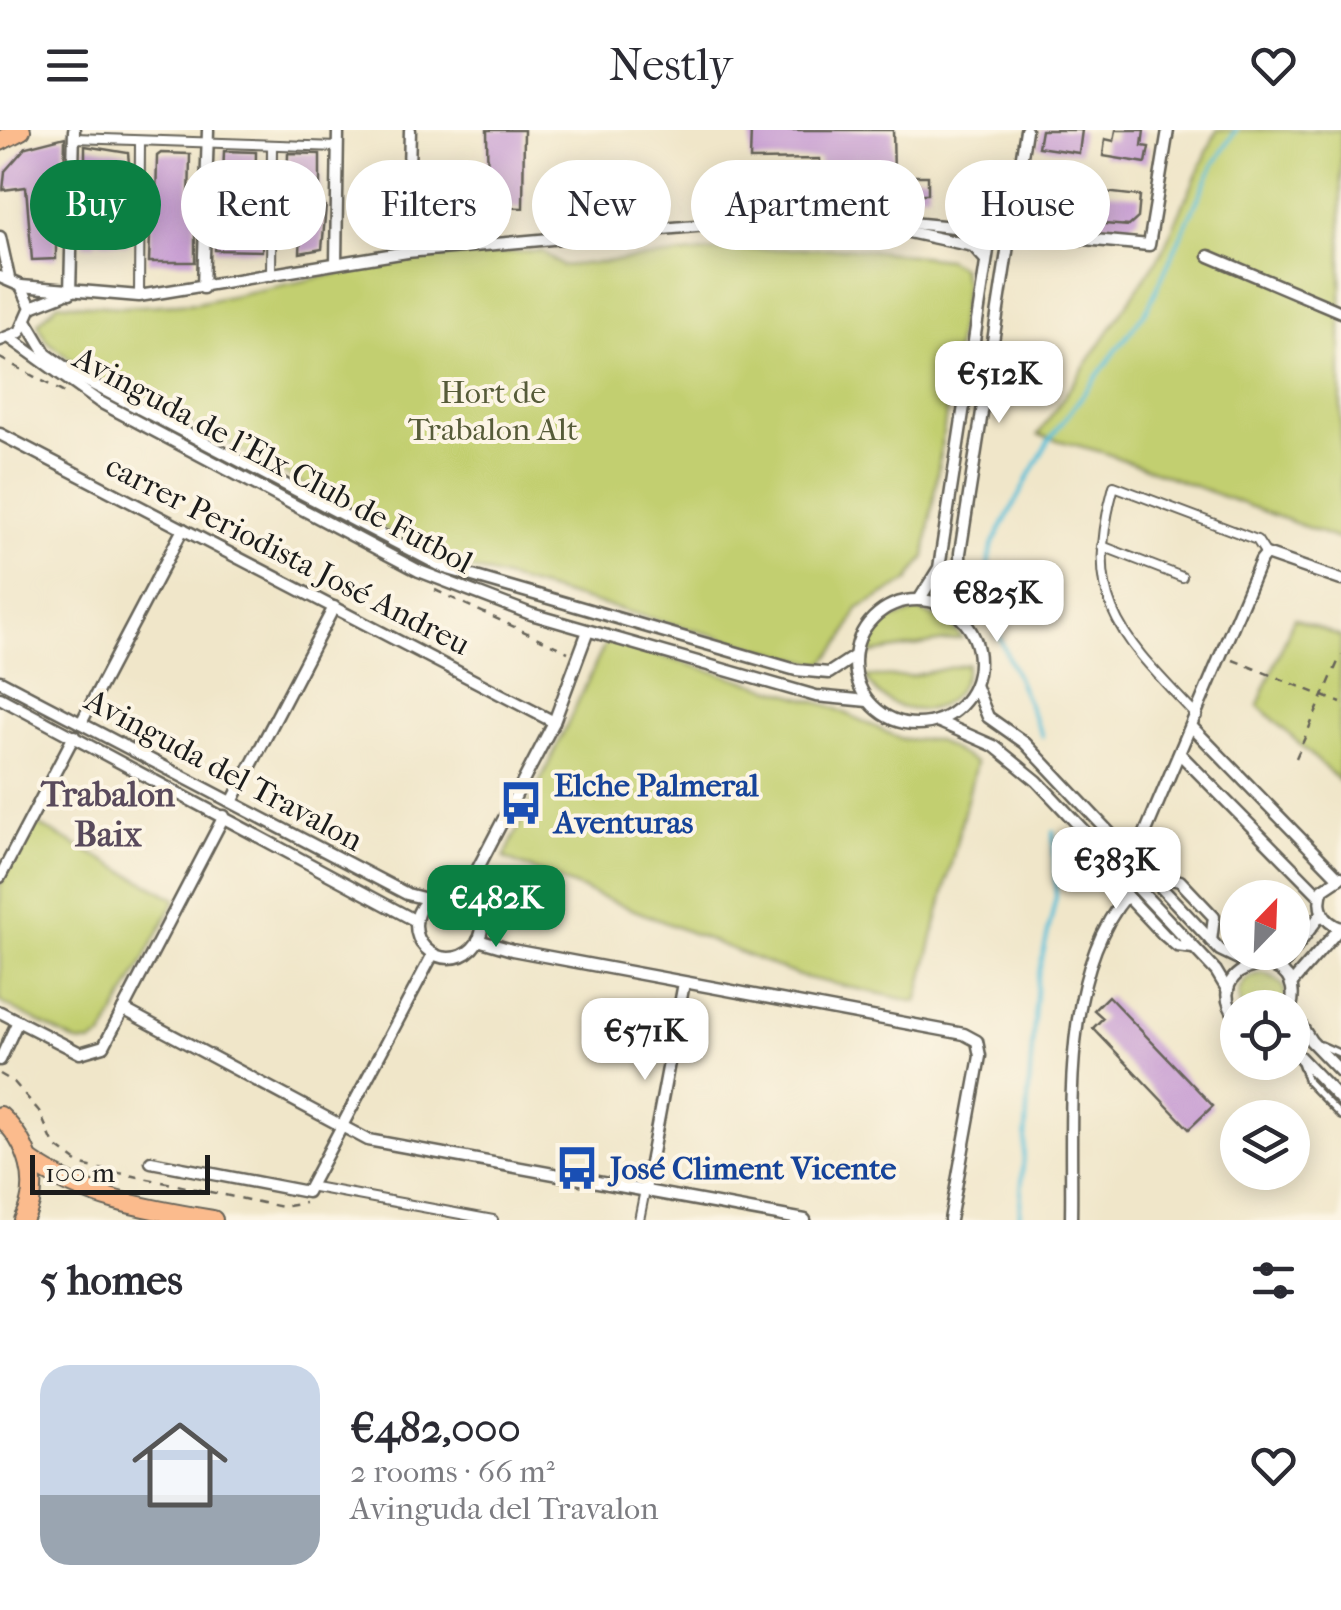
<!DOCTYPE html>
<meta charset="utf-8">
<style>
body{margin:0;font-family:"IM FELL French Canon",serif;background:#f7f7f7;color:#2b2b33;height:100vh;display:flex;flex-direction:column;font-size:38px;white-space:nowrap}
*{box-sizing:border-box;margin:0}
p{font-size:32px;color:#7c7c81}
.icon{flex:none;width:55px;height:55px;fill:none;stroke:currentColor;stroke-width:2;stroke-linecap:round;stroke-linejoin:round}
.map{position:relative;height:1090px;overflow:hidden}
.drawer{display:flex;flex-direction:column;background:#fff;flex:1}
.drawer>*{flex:none}
.hud{position:absolute;left:30px;top:30px;width:1282px;height:90px;display:flex;gap:20px}
.needle{width:65px;rotate:23deg}
.buttons{position:absolute;left:1220px;top:750px;display:grid;gap:20px}
.buttons a{display:grid;place-items:center;width:90px;height:90px;border-radius:50%;background:#fff;box-shadow:0 5px 25px #0003;font-size:50px}
.scale{position:absolute;left:30px;bottom:25px;width:180px;box-sizing:border-box;padding-left:10px;border:5px solid #1c1c1c;border-top:0;font-size:28px;line-height:35px;white-space:nowrap;color:#1c1c1c;-webkit-text-stroke:8px #fcf5e5;paint-order:stroke}
.price{position:absolute;translate:-50% -85px;padding:0 22px;border-radius:20px;background:#fff;color:#222;font-size:32px;line-height:65px;filter:drop-shadow(0 2px 5px #0008)}
.price::after{content:'';position:absolute;left:50%;top:60px;width:30px;height:22px;margin-left:-15px;background:inherit;clip-path:polygon(0 0,100% 0,50% 100%)}
.price.selected{background:#0b8043;color:#fff}
ul{padding:0;list-style:none}
li{display:flex;align-items:center;gap:30px;height:250px;padding:0 40px}
li+li{border-top:2px solid #e1e1e2}
li span{display:grid;place-items:center;flex:none;width:280px;height:200px;border-radius:30px;color:#555}
li>.icon{margin-inline-start:auto}
span .icon{width:120px;height:120px;fill:#fffc;stroke-width:1}
li b{font-size:42px}
h2{display:flex;justify-content:space-between;align-items:center;height:120px;padding:0 40px;font-size:42px}
.chip{padding:0 35px;border-radius:45px;background:#fff;box-shadow:0 5px 25px #0003;font-size:35px;line-height:90px}
.chip.selected{background:#0b8043;color:#fff}
header{display:flex;justify-content:space-between;align-items:center;height:130px;padding:0 40px;background:#fff;font-size:45px;font-weight:600}
.map>svg:first-child{display:block}
.green{fill:#c2cf70;stroke:#6f7646;stroke-width:2.5}
.lines{fill:none;stroke-linecap:round;stroke-linejoin:round}
.stream{stroke:#5abfd8;stroke-width:4}
.building{fill:#c9a0d3}
.service-casing{stroke:#666359;stroke-width:10}
.pedestrian-casing{stroke:#666359;stroke-width:12}
.minor-casing{stroke:#666359;stroke-width:15}
.primary-casing{stroke:#666359;stroke-width:22}
.trunk-casing{stroke:#666359;stroke-width:22}
.path{stroke:#666359;stroke-width:2.5;stroke-dasharray:8 8;stroke-linecap:butt}
.service{stroke:#fff;stroke-width:5}
.pedestrian{stroke:#fff;stroke-width:8}
.minor{stroke:#fff;stroke-width:10}
.primary{stroke:#fbbb8d;stroke-width:18}
.trunk{stroke:#fbbb8d;stroke-width:18}
.labels{text-anchor:middle;dominant-baseline:central;stroke-width:8;stroke-linejoin:round;paint-order:stroke}
.park-label{font-size:32px;fill:#565b39;stroke:#fcf5e5}
.street-label{font-size:32px;fill:#1c1c1c;stroke:#fcf5e5}
.transit-label{font-size:32px;font-weight:bold;fill:#164399;stroke:#fcf5e5;text-anchor:start}
.neighbourhood-label{font-size:35px;font-weight:bold;fill:#594a5c;stroke:#fcf5e5}
</style>
<header><svg class="icon" aria-label="menu" viewBox="0 0 24 24"><path d="M4 6h16M4 12h16M4 18h16"/></svg>Nestly<svg class="icon" aria-label="heart" viewBox="0 0 24 24"><path d="M12 20l-8-8c-3-5 5-10 8-4 3-6 11-1 8 4z"/></svg></header>
<div class="map">
<svg width="1341" height="1090" viewBox="0 0 1341 1090">
<rect width="100%" height="100%" fill="#fcf5e5"/>
<filter id="ink" filterUnits="userSpaceOnUse"><feTurbulence type="fractalNoise" baseFrequency=".01" numOctaves="2"/><feDisplacementMap in="SourceGraphic" scale="20" xChannelSelector="R" yChannelSelector="G"/><feConvolveMatrix kernelMatrix="1 2 1 2 8 2 1 2 1" color-interpolation-filters="sRGB"/></filter>
<filter id="wash" filterUnits="userSpaceOnUse"><feTurbulence type="fractalNoise" baseFrequency=".0048" numOctaves="4" result="noise"/><feDisplacementMap in="SourceGraphic" scale="40" xChannelSelector="R" yChannelSelector="G"/><feGaussianBlur stdDeviation="2.25" result="paint"/><feColorMatrix in="noise" values="0 0 0 0 0 0 0 0 0 0 0 0 0 0 0 0 0 1.4 0 .05"/><feComposite in="paint" operator="in"/></filter>
<g filter="url(#wash)">
<rect width="100%" height="100%" fill="#f0e6c9"/>
<g class="green">
<path d="M1217 0H1341V410L1102 322 1038 305 1161 124Z"/>
<path d="M847 118 947 129 961 137 965 156 925 427 908 451 858 479 843 510 822 535 446 432 202 299 86 243 46 210 38 193 58 173 122 177 197 173 412 128 542 121 562 136 725 120Z"/>
<path d="M919 481 951 494 962 508 866 524 886 491Z"/>
<path d="M1294 488 1341 507 1339 651 1258 575Z"/>
<path d="M607 510 830 576 901 609 936 610 976 633 917 872 799 846 504 728Z"/>
<path d="M967 534C961 592 891 594 866 547L911 546Z"/>
<path d="M33 692 176 769 103 907 90 913 77 912 0 872V755Z"/>
<path d="M1262 843C1280 848 1290 859 1283 877H1241C1234 859 1244 847 1262 843Z"/>
</g>
<g class="lines">
<g class="stream">
<path d="M1042 606 981 464 993 413 1049 310 1148 178 1213 36 1236 0"/>
<path d="M1019 1090 1037 851 1056 767 1053 701"/>
</g>
</g>
<g id="blocks">
<g class="building">
<path d="M487 0H524L523 78 488 77Z"/>
<path d="M751 0H893L894 46H928V64H821L820 29 750 30Z"/>
<path d="M1041 0H1082L1079 23 1038 17Z"/>
<path d="M1116 0H1144L1142 16 1149 17 1146 33 1103 26 1105 9 1114 11Z"/>
<path d="M65 7 64 52 56 53V129L32 130 26 57 3 60 5 41 26 17Z"/>
<path d="M85 16 128 23 130 44H85Z"/>
<path d="M224 21 256 22 255 76 264 75 262 121 215 120V74H222Z"/>
<path d="M161 23 190 24 189 78H195V132H149L151 77H156L157 26Z"/>
<path d="M288 23 320 24V75L326 76 322 119 300 123 301 103H279V74L287 75Z"/>
<path d="M1034 54 1140 66 1138 88 1129 96 1041 89 1031 79Z"/>
<path d="M84 74 129 75 128 115 95 111V115H83Z"/>
<path d="M1108 866 1213 976 1189 999 1093 898 1103 888 1094 880Z"/>
</g>
</g>
</g>
<g filter="url(#ink)">
<use href="#blocks" fill-opacity="0" stroke="#666359" stroke-width="2.5"/>
<g class="lines">
<g class="service-casing">
<g id="service">
<path d="M1321 915 1341 924"/>
<path d="M1301 932 1308 952 1341 986"/>
</g>
</g>
<g class="pedestrian-casing">
<g id="pedestrian">
<path d="M74 8 338 17"/>
<path d="M271 146 272 16"/>
<path d="M139 166 140 12"/>
<path d="M1102 416 1182 447"/>
<path d="M1197 586C1120 505 1082 473 1114 356L1257 410 1266 424"/>
<path d="M314 1057 493 1090"/>
<path d="M639 1090 645 1060"/>
</g>
</g>
<g class="minor-casing">
<g id="minor">
<path d="M895 99 973 116 985 129"/>
<path d="M0 107 9 148"/>
<path d="M407 122 410 0"/>
<path d="M1209 126 1341 182"/>
<path d="M336 133 338 0"/>
<path d="M0 147 21 156 31 177 20 202 0 210"/>
<path d="M21 156 139 166 407 122 729 93 884 97 911 93 1149 115 1168 0"/>
<path d="M203 158 208 0"/>
<path d="M70 163 74 0"/>
<path d="M31 177 64 164"/>
<path d="M27 192 46 224 79 247 445 438 796 540 829 543 855 526"/>
<path d="M10 208 98 271 419 441 531 484 816 566 868 571"/>
<path d="M0 304 554 592"/>
<path d="M919 470 939 438 988 120 996 103"/>
<circle cx="917" cy="532" r="62"/>
<path d="M961 488 960 423 1026 0"/>
<path d="M0 551 407 764 427 769"/>
<path d="M975 555 988 587 1025 613 1220 820 1251 835"/>
<path d="M0 568 416 791"/>
<path d="M937 591 994 616 1037 651 1216 841 1228 861"/>
<path d="M81 593 183 399"/>
<path d="M1192 597 1338 747"/>
<path d="M1180 624 1320 766"/>
<path d="M232 672 334 477"/>
<path d="M1082 702 1085 721 1164 805 1177 816 1193 818"/>
<path d="M1135 727 1261 430 1266 424 1341 450"/>
<path d="M1149 744 1180 751 1214 787 1211 811"/>
<path d="M0 747 74 606"/>
<path d="M1341 747 1323 759C1316 777 1323 792 1341 798"/>
<circle cx="449" cy="795" r="33"/>
<path d="M464 765 554 592 588 501"/>
<path d="M478 810 512 820 964 904 977 911 980 926 950 1090"/>
<path d="M1274 837 1286 831 1322 783"/>
<path d="M1291 854 1340 798"/>
<path d="M123 879 368 1010 805 1090"/>
<path d="M1292 881 1311 911 1341 942"/>
<path d="M0 882 80 923 104 916 224 686"/>
<path d="M1238 890C1193 833 1307 808 1291 878"/>
<path d="M1292 919 1341 970"/>
<path d="M0 930 18 891"/>
<path d="M151 1032 307 1062 433 824"/>
<path d="M645 1060 684 853"/>
<path d="M1071 1090C1073 991 1059 846 1127 765"/>
</g>
</g>
<g class="primary-casing">
<path id="primary" d="M0 11 21 0"/>
</g>
<g class="trunk-casing">
<g id="trunk">
<path d="M0 986C28 1012 43 1054 23 1090"/>
<path d="M29 1030C85 1069 147 1079 213 1090"/>
</g>
</g>
<g class="path">
<path d="M0 228 70 266"/>
<path d="M435 460 568 522"/>
<path d="M1233 530 1341 573"/>
<path d="M1296 628 1341 525"/>
<path d="M0 944 14 952 39 981 54 1015 81 1035 282 1077 305 1073"/>
</g>
<use href="#service" class="service"/>
<use href="#pedestrian" class="pedestrian"/>
<use href="#minor" class="minor"/>
<use href="#primary" class="primary"/>
<use href="#trunk" class="trunk"/>
</g>
</g>
<defs>
<g id="bus-bare" transform="scale(3.45)"><path d="M-5-6H5V4H4V6H2V4H-2V6H-4V4H-5ZM-3.5-4V0h7V-4ZM-3.5 1.2v1.5H-2V1.2ZM2 1.2v1.5H3.5V1.2Z" fill="#1a4fb4" stroke="#fcf5e5" stroke-width="2.5" paint-order="stroke"/></g>
</defs>
<g fill-rule="evenodd">
<use href="#bus-bare" x="521" y="673"/>
<use href="#bus-bare" x="577" y="1038"/>
</g>
<g class="labels">
<g class="park-label">
<text x="493" y="262">Hort de<tspan x="493" dy="37">Trabalon Alt</tspan></text>
</g>
<g class="street-label">
<text transform="translate(273 330) rotate(28)">Avinguda de l'Elx Club de Futbol</text>
<text transform="translate(288 425) rotate(27)">carrer Periodista José Andreu</text>
<text transform="translate(224 640) rotate(28)">Avinguda del Travalon</text>
</g>
<g class="transit-label">
<text x="554" y="655">Elche Palmeral<tspan x="554" dy="37">Aventuras</tspan></text>
<text x="610" y="1038">José Climent Vicente</text>
</g>
<g class="neighbourhood-label">
<text x="108" y="664">Trabalon<tspan x="108" dy="40">Baix</tspan></text>
</g>
</g>
</svg>
<div class="buttons">
<a><svg class="needle" viewBox="-14 -14 28 28"><path d="M0-13l5 13h-10z" fill="#e53935"/><path d="M0 13l5-13h-10z" fill="#7c7c81"/></svg></a>
<a><svg class="icon" aria-label="locate" viewBox="0 0 24 24"><circle cx="12" cy="12" r="6"/><path d="M12 2v4M12 18v4M2 12h4M18 12h4"/></svg></a>
<a><svg class="icon" aria-label="layers" viewBox="0 0 24 24"><path d="M12 4l9 5-9 5-9-5zM3 14l9 5 9-5"/></svg></a>
</div>
<div class="scale">100 m</div>
<b class="price" style="left:999px;top:296px">€512K</b>
<b class="price" style="left:997px;top:515px">€825K</b>
<b class="price" style="left:1116px;top:782px">€383K</b>
<b class="price selected" style="left:496px;top:820px">€482K</b>
<b class="price" style="left:645px;top:953px">€571K</b>
<div class="hud">
<a class="chip selected">Buy</a>
<a class="chip">Rent</a>
<a class="chip">Filters</a>
<a class="chip">New</a>
<a class="chip">Apartment</a>
<a class="chip">House</a>
</div>
</div>
<section class="drawer">
<h2>5 homes<svg class="icon" aria-label="filters" viewBox="0 0 24 24"><path d="M4 7h16M4 17h16"/><circle cx="9" cy="7" r="2"/><circle cx="15" cy="17" r="2"/></svg></h2>
<ul>
<li><span style="background:linear-gradient(#c9d6e8 65%,#9aa5b1 0)"><svg class="icon" aria-label="home" viewBox="0 0 24 24"><path d="M3 11l9-7 9 7M6 9v11h12V9"/></svg></span><div><b>€482,000</b><p>2 rooms · 66 m²</p><p>Avinguda del Travalon</p></div><svg class="icon" aria-label="heart" viewBox="0 0 24 24"><path d="M12 20l-8-8c-3-5 5-10 8-4 3-6 11-1 8 4z"/></svg></li>
</ul>
</section>
